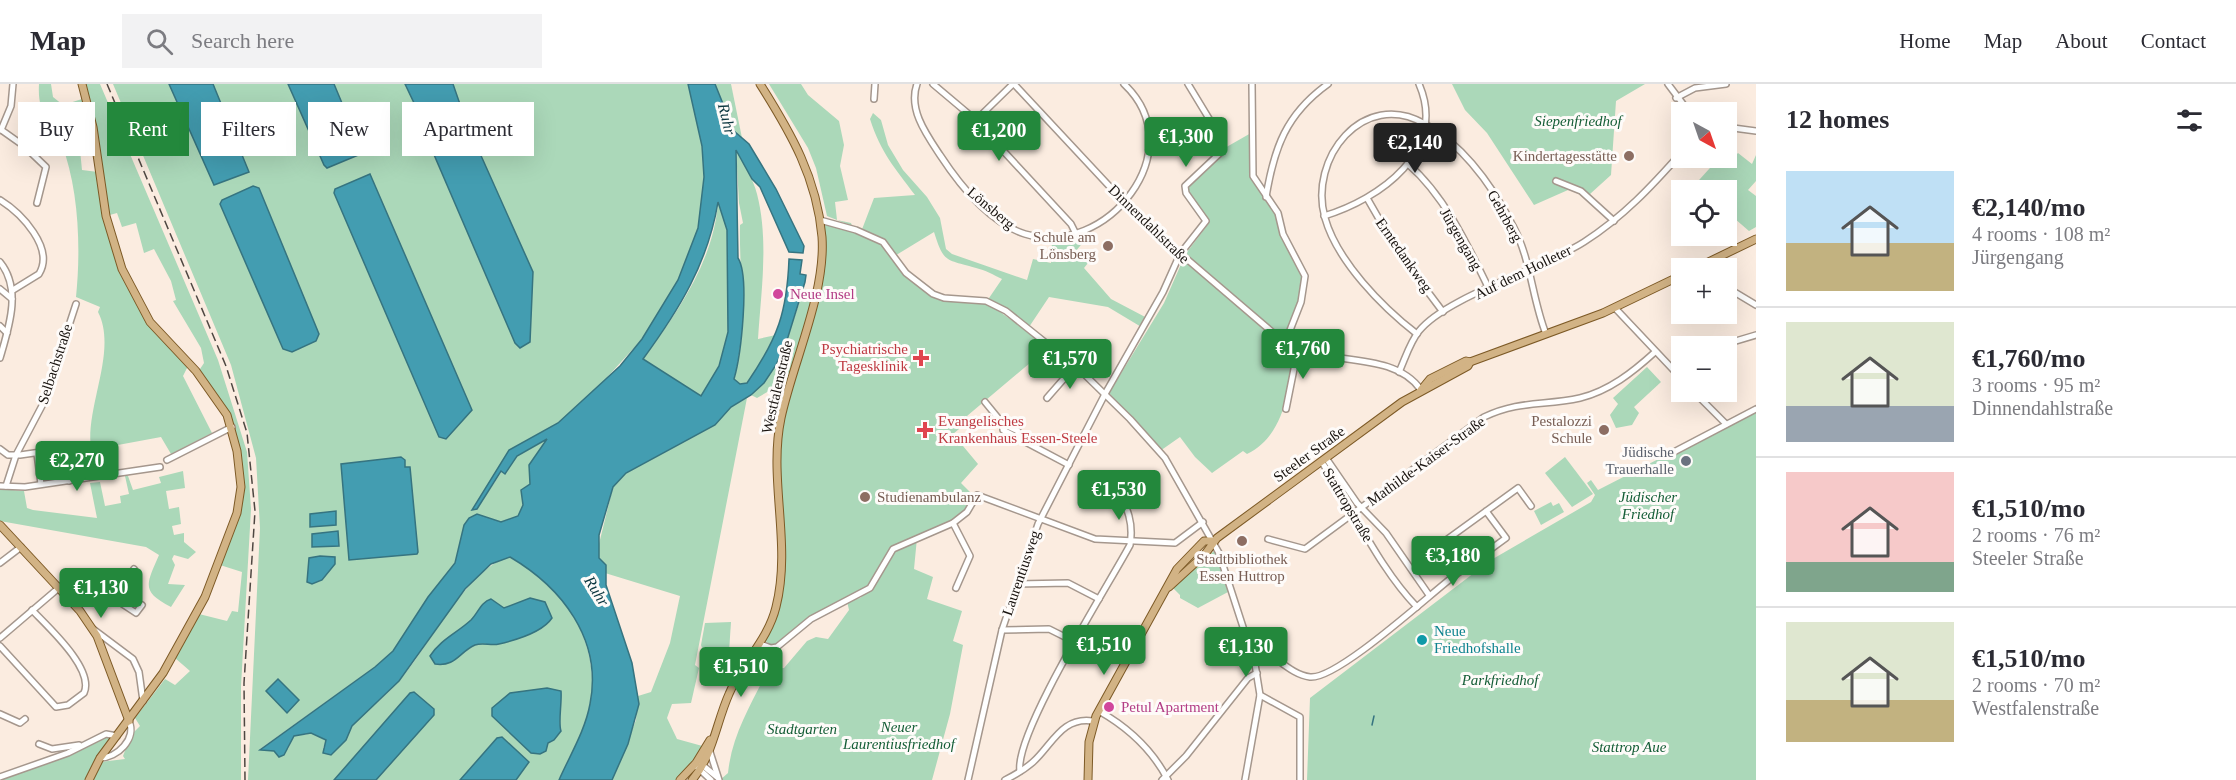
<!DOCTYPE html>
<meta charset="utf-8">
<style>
body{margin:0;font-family:Georgia,serif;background:#f2f2f3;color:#2b2b33;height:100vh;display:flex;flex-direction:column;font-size:22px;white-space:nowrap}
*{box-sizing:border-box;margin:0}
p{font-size:20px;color:#7c7c81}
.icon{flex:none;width:33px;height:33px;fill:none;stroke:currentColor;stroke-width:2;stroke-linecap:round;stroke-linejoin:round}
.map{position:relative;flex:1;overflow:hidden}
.sheet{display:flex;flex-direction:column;background:#fff;width:480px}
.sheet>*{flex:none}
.banner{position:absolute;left:18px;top:18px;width:570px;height:54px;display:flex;gap:12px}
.needle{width:39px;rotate:140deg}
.tools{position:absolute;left:1671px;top:18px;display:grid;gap:12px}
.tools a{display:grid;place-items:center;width:66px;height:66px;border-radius:0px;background:#fff;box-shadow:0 6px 24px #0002;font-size:30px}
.price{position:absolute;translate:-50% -51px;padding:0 14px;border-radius:6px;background:#23883c;color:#fff;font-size:20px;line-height:39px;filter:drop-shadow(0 2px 3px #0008)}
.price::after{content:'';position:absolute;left:50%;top:36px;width:18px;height:14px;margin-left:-9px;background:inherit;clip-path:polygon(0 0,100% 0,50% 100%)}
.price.active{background:#222;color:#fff}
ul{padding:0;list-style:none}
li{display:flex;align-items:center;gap:18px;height:150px;padding:0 30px}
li+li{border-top:2px solid #e1e1e2}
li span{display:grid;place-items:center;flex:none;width:168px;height:120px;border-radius:0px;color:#555}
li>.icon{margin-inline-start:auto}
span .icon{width:72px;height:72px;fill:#fffc;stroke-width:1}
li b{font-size:26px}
h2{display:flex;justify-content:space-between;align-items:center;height:72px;padding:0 30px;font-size:26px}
.chip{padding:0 21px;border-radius:0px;background:#fff;box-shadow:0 6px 24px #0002;font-size:21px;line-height:54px}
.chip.active{background:#23883c;color:#fff}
header{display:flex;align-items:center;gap:36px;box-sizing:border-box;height:84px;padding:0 30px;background:#fff;border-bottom:2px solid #e1e1e2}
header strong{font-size:28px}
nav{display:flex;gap:33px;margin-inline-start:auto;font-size:21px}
.search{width:420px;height:54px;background:#f2f2f3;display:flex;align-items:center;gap:15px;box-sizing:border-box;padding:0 21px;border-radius:0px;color:#7c7c81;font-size:22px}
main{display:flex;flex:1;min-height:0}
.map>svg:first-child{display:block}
.green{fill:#abd8b9}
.water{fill:#439db1;stroke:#367480;stroke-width:1.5;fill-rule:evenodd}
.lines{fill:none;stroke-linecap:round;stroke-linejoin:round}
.stream{stroke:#367480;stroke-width:1.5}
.minor-casing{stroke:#a5978d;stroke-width:8}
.major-casing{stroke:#7d5a26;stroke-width:9}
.minor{stroke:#fff;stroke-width:5}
.major{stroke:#d2b385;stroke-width:7}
.rail{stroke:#4f4742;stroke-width:1.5;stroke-dasharray:9 4.5;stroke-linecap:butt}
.education-dot{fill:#8d6e63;stroke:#fefbf9;stroke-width:2}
.hotel-dot{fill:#d1479c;stroke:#fefbf9;stroke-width:2}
.health-dot{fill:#e0444e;stroke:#fefbf9;stroke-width:2}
.worship-dot{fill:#6b7280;stroke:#fefbf9;stroke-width:2}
.culture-dot{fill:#0f9aa8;stroke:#fefbf9;stroke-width:2}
.labels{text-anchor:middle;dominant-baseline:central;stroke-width:6;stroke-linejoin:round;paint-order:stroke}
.park-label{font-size:15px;font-style:italic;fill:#145d36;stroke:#fefbf9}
.education-label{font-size:15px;fill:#785e54;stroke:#fefbf9;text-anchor:end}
.street-label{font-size:15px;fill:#18130f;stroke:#fefbf9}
.hotel-label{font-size:15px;fill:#b23c85;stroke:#fefbf9;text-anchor:start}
.health-label{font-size:15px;fill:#be3a42;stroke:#fefbf9;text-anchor:end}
.worship-label{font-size:15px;fill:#5b616d;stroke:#fefbf9;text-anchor:end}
.culture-label{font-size:15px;fill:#0d838f;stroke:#fefbf9;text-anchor:start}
.water-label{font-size:16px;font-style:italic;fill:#0c3740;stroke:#fefbf9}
</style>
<header>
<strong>Map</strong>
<div class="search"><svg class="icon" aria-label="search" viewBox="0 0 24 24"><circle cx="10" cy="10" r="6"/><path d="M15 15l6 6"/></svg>Search here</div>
<nav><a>Home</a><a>Map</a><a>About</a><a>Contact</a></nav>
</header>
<main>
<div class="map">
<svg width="1756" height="696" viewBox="0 0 1756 696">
<rect width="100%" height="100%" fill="#fbece0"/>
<g class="green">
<path d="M39 0H51L53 13 63 21 82 15 93 64 80 66 82 86 98 88 113 159 145 231 189 280 183 292 212 349 171 370 161 353 91 366C85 322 118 267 98 228L100 223 76 213C81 164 79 105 61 58 52 33 37 34 39 0Z"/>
<path d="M86 0H100L218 276 247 368 251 425 241 602V696H92L100 678 125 675 123 672 131 651 140 642 135 634 165 595 175 601 190 587 175 574 199 530 227 537 232 527 238 528 242 488 220 481 241 425 242 402 234 343 198 288 204 279 201 264 173 217 176 216 171 197 154 165 144 169 136 139 122 143 117 129 106 132Z"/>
<path d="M113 0H688L702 62 704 93 698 144 678 196 642 255 590 312 558 339 509 366 477 425 502 387 505 389 517 372 548 355 529 381 530 400 521 406 523 421 518 432 501 438 477 430 464 441 455 479 428 513 393 567 375 583 260 665H288L294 652 298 649 304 651 311 649 327 656 323 664C354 658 339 654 356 638 370 624 386 612 399 597 427 566 469 481 510 473 519 478 529 483 537 490 575 517 600 574 590 620 585 647 570 671 559 696H248L260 444 256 374 231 281Z"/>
<path d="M715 0H731L742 54 734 47Z"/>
<path d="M769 0H801L808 11 839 37 844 61 840 82 848 116 835 118 837 136 851 139 852 142 827 132 816 84 808 64Z"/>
<path d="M1452 0H1645L1616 17 1611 91 1590 110 1569 100 1568 106 1534 121 1487 49 1465 26Z"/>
<path d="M873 29 881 36 888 61 903 86 927 113 940 134 946 165 952 170 1027 196 1033 175 1051 179 1052 155 1081 148 1085 156 1075 168 1088 179 1084 184 1111 215 1149 235 1143 244 1108 223 1049 213 1029 243 987 217 1002 195C994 191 985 186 976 184 946 175 944 180 934 148L893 173 906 190 933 211 986 218 1049 263 967 332 970 336 953 350 978 380 961 399 973 411 966 426 952 437 897 462 866 504 828 524 780 561 772 562 763 555 770 542 783 488 784 439 777 374 790 295 757 314 751 311C780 283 791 243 804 205L815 208 792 289 819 195 820 137 861 148 874 114 915 111C894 83 881 69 870 35Z"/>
<path d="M1251 49V84L1277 129 1302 193 1299 217 1283 254 1187 171V168L1209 139 1185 107 1187 100 1223 65Z"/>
<path d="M736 64C743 80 753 94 757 110 769 156 761 208 758 255L776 251 765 275 747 299 740 300 734 295C748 244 739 193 740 141L743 139 739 119Z"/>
<path d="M1738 69 1752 80 1756 71V97L1748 106 1756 112V143L1749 147 1727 128 1726 106H1690L1719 74 1734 73Z"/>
<path d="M718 118 727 146 728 248 719 282 701 313 643 275C677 229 714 177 718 118Z"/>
<path d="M1182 178 1187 179 1279 258 1295 267C1289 304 1285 352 1247 370L1243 367 1212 389 1195 373 1180 353 1160 367 1109 309 1164 219Z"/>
<path d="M1647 283 1661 298 1634 323 1639 329 1632 341 1616 344 1610 331 1618 320 1613 314Z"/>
<path d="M747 314 695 581 699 584 691 619 672 620 667 634 677 655 706 663 680 696H612L636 636 638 612 651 608 670 559 680 512 605 489 606 481 599 474 598 464 613 403 626 389 715 341 731 323Z"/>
<path d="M1756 325V696H1307L1310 614 1491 476 1591 418 1595 411 1587 399 1591 396 1598 406Z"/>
<path d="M1565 373 1593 410 1572 423 1545 389Z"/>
<path d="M183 387 185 404 166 407 169 425 179 423 181 440 172 442 174 451 184 449V458L196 468 188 475 174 471 172 475 175 481 168 500 185 501 171 523C141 507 146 501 159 471L146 463 0 437V405L24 407 27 424 33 426 97 434 90 399 100 398 105 422 121 419 120 412 129 410 125 392H128L133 406 161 399 159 393Z"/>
<path d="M1551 418 1553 422 1559 419 1564 428 1541 441 1534 427Z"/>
<path d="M917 454 914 485 933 493 927 515 962 527 953 557 963 561 950 630 932 696H720L728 689C732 649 752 620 768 585L784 584 807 557 816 553 828 555 849 526 847 517 860 514 869 507 876 500 892 470Z"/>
<path d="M1214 467 1223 486 1228 508 1198 524 1180 514V511L1173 504Z"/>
<path d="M731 538 729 568 717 582 707 579 701 561 705 539Z"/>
<path d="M106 651 116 652 92 682 88 696H0V693Z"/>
</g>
<g class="water">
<path d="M169 0H213L249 88 214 101Z"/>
<path d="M288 0H334L362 67 361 70 327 84 324 81Z"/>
<path d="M405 0H453L462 26 425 42Z"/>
<path d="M688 0H715L734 47 749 60 776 105 804 162 803 169 789 168 760 103 752 95 736 66 738 174C750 193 741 271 734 295L740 300 747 299C778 254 787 228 789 175L802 176 800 190 806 191 805 198 788 253 776 281 764 299 751 311 731 323 715 341 626 389 613 403 599 451V474L606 481V501L632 579 639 620 628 660 612 696H559C570 671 585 647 590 620 603 555 561 503 510 473L491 480 465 505 399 597 352 642 346 656 331 671 323 669 326 656 311 649 294 652 284 671 279 673 274 667 260 666 375 583 393 567 428 513 455 479 464 441 469 434 477 430 501 438 518 432 523 421 521 406 530 400 529 381 547 355 517 372 505 390 501 387 477 425 472 426 509 366 558 339 620 282 642 255 678 196 698 144 704 93 702 62ZM718 118 727 146 728 248 719 282 701 312 643 275C679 226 708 179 718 118Z"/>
<path d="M470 47 533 188 530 258 520 264 515 259 432 66 435 62Z"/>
<path d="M370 90 472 326 446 355 439 353 334 109 335 105Z"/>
<path d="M253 102 259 104 319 250 316 257 292 268 283 265 220 120 222 116Z"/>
<path d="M401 373 405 376V383H410L418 468 417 470 349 476 341 380Z"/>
<path d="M336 427V441L310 443V430Z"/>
<path d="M338 447 339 462 312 463V450Z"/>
<path d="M320 472 335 473V480L322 496 312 500 307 498 309 474Z"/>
<path d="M530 514 545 518 552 534C542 549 516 556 499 560 491 562 483 558 475 561 459 568 456 583 435 580L430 572C441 555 457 549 471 536 478 529 481 518 491 515L504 524Z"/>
<path d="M278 595 299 616 287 629 266 607Z"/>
<path d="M547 604 561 607C562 619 558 639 561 647L554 656 548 659 546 667 540 670 531 669 492 632V624L510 609Z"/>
<path d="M414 608 434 625V631L376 696H334L410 609Z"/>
<path d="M502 653 529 678 516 696H460L497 654Z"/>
</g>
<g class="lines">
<path class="stream" d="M1372 641 1374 632"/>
<g class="minor-casing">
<g id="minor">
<path d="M917 0C908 25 926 50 940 71 959 100 990 139 1025 150 1106 175 1194 66 1124 0"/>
<path d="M933 0 971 32 1071 140 1075 148"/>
<path d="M1014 0 1139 134 1285 259C1323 283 1393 265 1421 306"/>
<path d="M1252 0 1253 92 1278 129 1283 150 1305 192 1301 218 1285 259"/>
<path d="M1668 0 1689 28"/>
<path d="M1676 14 1695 4 1726 0"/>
<path d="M874 15 875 0"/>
<path d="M976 36 1013 0"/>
<path d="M1726 43 1756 47"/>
<path d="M0 45 24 62 46 83 37 119"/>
<path d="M1 46 11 22 13 0"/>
<path d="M1408 80C1445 112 1468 162 1489 205"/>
<path d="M1556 97 1581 107 1614 137"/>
<path d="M1266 113C1274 64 1286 30 1328 0"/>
<path d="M1367 114 1398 168 1443 228"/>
<path d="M0 116C21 129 55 164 39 190L13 206"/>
<path d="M1324 132C1380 115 1448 67 1419 0"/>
<path d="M820 136 856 146 883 158 906 189 933 210 944 214 986 217 1006 227 1081 287 1130 335 1165 374 1219 469 1255 580 1260 611 1300 633V696"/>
<path d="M0 178C22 205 9 243 0 274"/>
<path d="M1726 203 1756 221"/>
<path d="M0 205 12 215"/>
<path d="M1615 224 1682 295"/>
<path d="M0 242 7 249"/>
<path d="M1417 250C1382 223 1337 177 1325 134 1308 75 1363 4 1425 40 1464 62 1493 103 1513 142 1531 175 1532 215 1546 250"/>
<path d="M1719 262 1756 251"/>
<path d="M1399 288C1405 275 1410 258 1419 247 1446 213 1542 185 1584 158 1623 133 1652 102 1682 68"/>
<path d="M1694 308 1726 340"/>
<path d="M1047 314 1075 282"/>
<path d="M985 318 1003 340V346L1069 381"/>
<path d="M1286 325 1298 265"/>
<path d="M1003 340 1018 347V355"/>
<path d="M0 365 8 371H20L90 361"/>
<path d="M65 366 69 397"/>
<path d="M37 370 41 400"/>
<path d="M1670 370 1756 325"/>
<path d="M1326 374 1357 419 1386 449 1429 511"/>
<path d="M167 376 232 343"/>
<path d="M1321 377C1353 424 1378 483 1417 523"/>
<path d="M0 402 25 403 160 383"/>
<path d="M6 402 16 371 44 318 76 220"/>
<path d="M1486 427 1506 454 1454 492 1437 468 1438 462 1518 404 1531 422"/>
<path d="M953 439 970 472 956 504"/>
<path d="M1268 455 1305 465 1484 333C1520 316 1544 322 1580 314 1609 307 1633 288 1655 268"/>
<path d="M0 479 21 463"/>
<path d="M1017 500 1068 499 1099 515"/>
<path d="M114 515 134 485"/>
<path d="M93 545 133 575 139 588 143 617"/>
<path d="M1002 546 1049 545 1075 558"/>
<path d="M0 554 68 496 89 498 136 529 142 521"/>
<path d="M760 560 771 564 777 563 811 535 870 504 893 465 953 439 967 428 977 411 1095 455 1175 459 1203 438"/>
<path d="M0 562 56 623 68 621 84 609C95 585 47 542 32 526"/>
<path d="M1249 562C1272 565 1287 590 1310 593 1337 596 1429 511 1454 492"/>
<path d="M1099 627C1129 644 1152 665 1168 696"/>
<path d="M0 630 20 639 25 635"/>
<path d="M39 660 52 665 79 661"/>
<path d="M710 668 719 696"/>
<path d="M100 674C117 674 137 655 129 637"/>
<path d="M701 680 717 693"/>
<path d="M697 683 711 696"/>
<path d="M1020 687C1014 650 1108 502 1130 461 1133 444 1130 417 1112 410"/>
<path d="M0 693 68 669 106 650 117 652"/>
<path d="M968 696 1002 546 1038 440 1105 310 1163 208 1180 170 1206 137 1186 109 1185 102 1220 69 1222 56 1188 0"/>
<path d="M1005 696C1015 691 1025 685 1033 678 1052 661 1062 632 1093 637"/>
<path d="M1162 696 1186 672 1248 594 1257 589"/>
<path d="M1245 696 1260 611"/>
</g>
</g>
<g class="major-casing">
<g id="major">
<path d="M82 0 93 43 106 132 122 185 150 238 196 287 227 331 237 367 241 403 237 429 205 513 163 589 100 674 89 696"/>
<path d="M1696 184 1756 155"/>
<path d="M1421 306 1430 295 1466 277 1470 278 1603 229 1682 191"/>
<path d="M0 441 80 527 97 552 129 637"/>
<path d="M1169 503 1205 470 1217 454 1402 318 1468 282 1470 278"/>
<path d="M680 696 696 679 710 656"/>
<path d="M692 696C713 672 716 639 729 610 742 579 768 556 776 523 792 460 768 396 781 334 793 278 826 209 822 153 817 94 791 49 760 0"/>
<path d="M1088 696 1089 658 1096 632 1177 485 1204 457H1213"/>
</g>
</g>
<use href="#minor" class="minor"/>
<use href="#major" class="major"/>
<path class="rail" d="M107 0 226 282 247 349 255 427 244 599 245 696"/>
</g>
<g class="education-dot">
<circle cx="1629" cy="72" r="6"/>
<circle cx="1108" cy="162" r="6"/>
<circle cx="1604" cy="346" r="6"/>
<circle cx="865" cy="413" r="6"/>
<circle cx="1242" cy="457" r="6"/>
</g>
<g class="hotel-dot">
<circle cx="778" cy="210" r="6"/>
<circle cx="1109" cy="623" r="6"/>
</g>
<g class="health-dot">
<path d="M918 265h6v6h6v6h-6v6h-6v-6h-6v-6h6z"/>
<path d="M922 337h6v6h6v6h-6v6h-6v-6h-6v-6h6z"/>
</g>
<circle class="worship-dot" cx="1686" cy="377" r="6"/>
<circle class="culture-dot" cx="1422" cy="556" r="6"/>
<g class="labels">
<g class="park-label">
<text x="1578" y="37">Siepenfriedhof</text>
<text x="1648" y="413">Jüdischer<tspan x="1648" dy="17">Friedhof</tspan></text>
<text x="1500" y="596">Parkfriedhof</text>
<text x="899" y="643">Neuer<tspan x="899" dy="17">Laurentiusfriedhof</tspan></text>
<text x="802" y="645">Stadtgarten</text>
<text x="1629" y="663">Stattrop Aue</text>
</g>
<g class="education-label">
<text x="1617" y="72">Kindertagesstätte</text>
<text x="1096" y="153">Schule am<tspan x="1096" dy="17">Lönsberg</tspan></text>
<text x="1592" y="337">Pestalozzi<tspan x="1592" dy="17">Schule</tspan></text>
<text x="877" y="413" text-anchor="start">Studienambulanz</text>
<text x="1242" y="475" text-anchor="middle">Stadtbibliothek<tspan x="1242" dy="17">Essen Huttrop</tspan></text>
</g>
<g class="street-label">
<text transform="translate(991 124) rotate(40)">Lönsberg</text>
<text transform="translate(1505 132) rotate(61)">Gehrberg</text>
<text transform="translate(1149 140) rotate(44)">Dinnendahlstraße</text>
<text transform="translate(1461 155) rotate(60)">Jürgengang</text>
<text transform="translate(1404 171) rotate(55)">Erntedankweg</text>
<text transform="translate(1523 188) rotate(-26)">Auf dem Holleter</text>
<text transform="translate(55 280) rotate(-72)">Selbachstraße</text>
<text transform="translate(777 303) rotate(-77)">Westfalenstraße</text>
<text transform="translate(1309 370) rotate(-36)">Steeler Straße</text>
<text transform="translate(1426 377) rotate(-36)">Mathilde-Kaiser-Straße</text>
<text transform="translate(1348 421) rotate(59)">Stattropstraße</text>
<text transform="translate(1021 489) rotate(-71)">Laurentiusweg</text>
</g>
<g class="hotel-label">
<text x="790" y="210">Neue Insel</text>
<text x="1121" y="623">Petul Apartment</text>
</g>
<g class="health-label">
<text x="908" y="265">Psychiatrische<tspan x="908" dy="17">Tagesklinik</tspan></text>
<text x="938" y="337" text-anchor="start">Evangelisches<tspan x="938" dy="17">Krankenhaus Essen-Steele</tspan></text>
</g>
<g class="worship-label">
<text x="1674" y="368">Jüdische<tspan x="1674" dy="17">Trauerhalle</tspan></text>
</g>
<g class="culture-label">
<text x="1434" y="547">Neue<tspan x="1434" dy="17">Friedhofshalle</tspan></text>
</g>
<g class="water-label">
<text transform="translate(727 35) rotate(76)">Ruhr</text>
<text transform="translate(597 507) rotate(58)">Ruhr</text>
</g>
</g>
</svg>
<div class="tools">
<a><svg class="needle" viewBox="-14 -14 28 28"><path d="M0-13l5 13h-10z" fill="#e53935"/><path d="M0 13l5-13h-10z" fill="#7c7c81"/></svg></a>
<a><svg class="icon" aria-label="locate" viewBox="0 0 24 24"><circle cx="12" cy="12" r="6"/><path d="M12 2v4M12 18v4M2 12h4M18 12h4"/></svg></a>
<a>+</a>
<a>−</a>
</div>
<b class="price" style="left:999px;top:78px">€1,200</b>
<b class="price" style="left:1186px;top:84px">€1,300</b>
<b class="price active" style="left:1415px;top:90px">€2,140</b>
<b class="price" style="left:1303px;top:296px">€1,760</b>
<b class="price" style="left:1070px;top:306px">€1,570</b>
<b class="price" style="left:77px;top:408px">€2,270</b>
<b class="price" style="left:1119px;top:437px">€1,530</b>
<b class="price" style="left:1453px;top:503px">€3,180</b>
<b class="price" style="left:101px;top:535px">€1,130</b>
<b class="price" style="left:1104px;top:592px">€1,510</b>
<b class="price" style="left:1246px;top:594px">€1,130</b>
<b class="price" style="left:741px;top:614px">€1,510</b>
<div class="banner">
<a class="chip">Buy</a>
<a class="chip active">Rent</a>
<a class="chip">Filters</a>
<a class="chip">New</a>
<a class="chip">Apartment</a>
</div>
</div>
<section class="sheet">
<h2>12 homes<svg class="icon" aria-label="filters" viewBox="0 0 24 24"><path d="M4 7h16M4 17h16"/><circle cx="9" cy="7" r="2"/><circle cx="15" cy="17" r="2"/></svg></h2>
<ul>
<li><span style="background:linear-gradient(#bfe0f5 60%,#c2b280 0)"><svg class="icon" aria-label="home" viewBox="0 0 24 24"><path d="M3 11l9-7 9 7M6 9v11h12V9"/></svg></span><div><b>€2,140/mo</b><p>4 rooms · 108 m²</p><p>Jürgengang</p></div></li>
<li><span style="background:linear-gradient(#dfe7d0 70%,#9aa5b1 0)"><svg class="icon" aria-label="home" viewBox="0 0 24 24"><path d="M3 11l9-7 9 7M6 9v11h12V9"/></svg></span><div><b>€1,760/mo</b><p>3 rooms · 95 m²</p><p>Dinnendahlstraße</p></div></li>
<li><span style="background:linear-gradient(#f6c9c9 75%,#7fa58c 0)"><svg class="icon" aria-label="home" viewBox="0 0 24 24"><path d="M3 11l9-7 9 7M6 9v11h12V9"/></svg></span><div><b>€1,510/mo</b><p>2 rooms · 76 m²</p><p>Steeler Straße</p></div></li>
<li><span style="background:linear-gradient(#dfe7d0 65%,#c2b280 0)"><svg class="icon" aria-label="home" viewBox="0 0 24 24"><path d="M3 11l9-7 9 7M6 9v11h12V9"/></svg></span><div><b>€1,510/mo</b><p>2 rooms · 70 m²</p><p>Westfalenstraße</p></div></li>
</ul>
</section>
</main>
